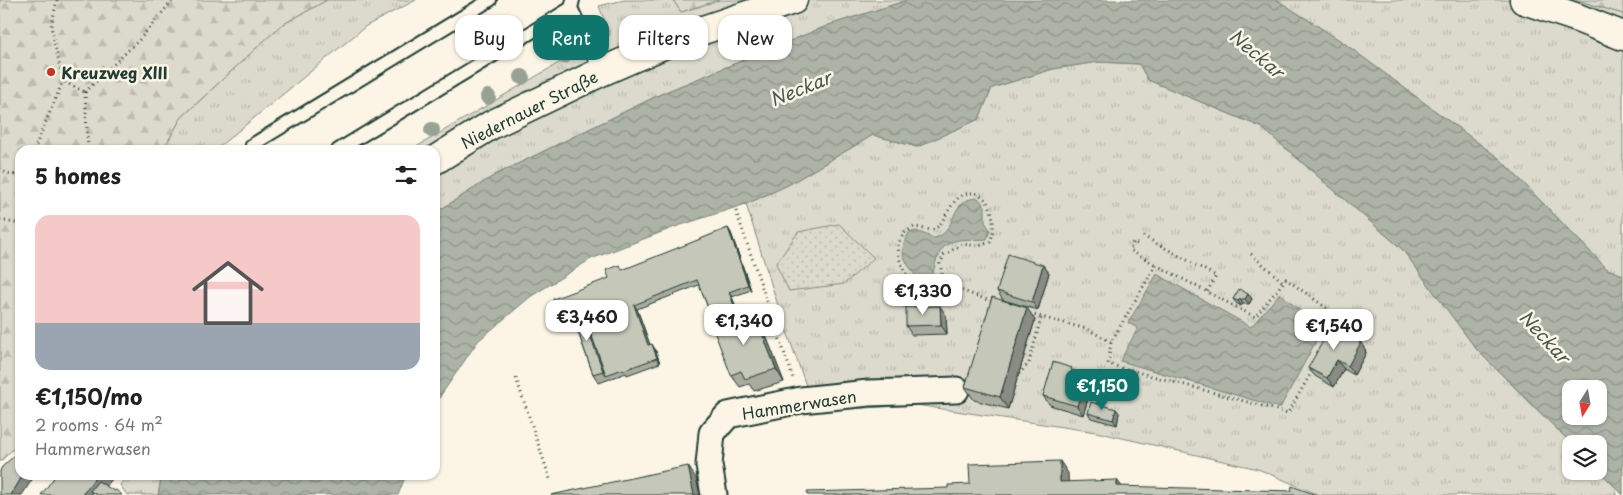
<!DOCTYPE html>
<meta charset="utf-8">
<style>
body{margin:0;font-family:"Playpen Sans",sans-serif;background:#f6f6f6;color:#222;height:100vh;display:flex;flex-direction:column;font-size:19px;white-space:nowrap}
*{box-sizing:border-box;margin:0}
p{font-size:16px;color:#767676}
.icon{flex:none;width:28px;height:28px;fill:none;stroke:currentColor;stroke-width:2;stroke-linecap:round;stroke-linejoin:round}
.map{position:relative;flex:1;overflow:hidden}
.panel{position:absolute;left:15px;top:145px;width:425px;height:335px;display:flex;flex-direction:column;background:#fff;border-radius:15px;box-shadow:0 1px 4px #0004}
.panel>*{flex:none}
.top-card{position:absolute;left:455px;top:15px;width:475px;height:45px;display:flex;gap:10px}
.needle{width:32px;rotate:191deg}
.buttons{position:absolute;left:1562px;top:380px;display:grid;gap:10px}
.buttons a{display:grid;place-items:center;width:45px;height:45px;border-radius:10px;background:#fff;box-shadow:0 1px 4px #0004;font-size:25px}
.price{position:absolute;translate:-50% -42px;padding:0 11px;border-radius:10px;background:#fff;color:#222;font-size:16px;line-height:32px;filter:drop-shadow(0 1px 2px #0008)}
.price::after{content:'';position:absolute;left:50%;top:30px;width:15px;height:11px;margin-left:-8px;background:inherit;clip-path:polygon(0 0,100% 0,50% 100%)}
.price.on{background:#0f766e;color:#fff}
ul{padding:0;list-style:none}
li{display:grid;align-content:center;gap:10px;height:265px;padding:0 20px}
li+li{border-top:1px solid #e0e0e0}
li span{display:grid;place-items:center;height:155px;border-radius:15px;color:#555}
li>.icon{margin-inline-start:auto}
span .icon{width:90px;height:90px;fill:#fffc;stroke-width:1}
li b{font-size:21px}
h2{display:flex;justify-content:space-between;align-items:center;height:60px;padding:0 20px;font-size:21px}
.pill{padding:0 18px;border-radius:15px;background:#fff;box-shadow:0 1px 4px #0004;font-size:18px;line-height:45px}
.pill.on{background:#0f766e;color:#fff}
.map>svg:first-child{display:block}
.grass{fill:url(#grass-tufts);stroke:#7e8c80}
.forest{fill:url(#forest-firs);stroke:#7e8c80}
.park{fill:url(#park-dots);stroke:#7e8c80}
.water{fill:url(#water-waves);stroke:#758479;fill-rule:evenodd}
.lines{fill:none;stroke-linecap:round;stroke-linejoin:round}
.service-casing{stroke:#1f3d34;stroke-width:16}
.minor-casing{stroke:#1f3d34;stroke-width:29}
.secondary-casing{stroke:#1f3d34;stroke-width:31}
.path{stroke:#1f3d34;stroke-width:3;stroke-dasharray:1 4;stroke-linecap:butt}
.service{stroke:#fcf5e5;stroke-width:12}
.minor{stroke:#fcf5e5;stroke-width:25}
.secondary{stroke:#fcf5e5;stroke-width:28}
.tree{fill:#97a194}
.wall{fill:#a9ab9f;stroke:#1f3d34}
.shaded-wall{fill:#8a8b82;stroke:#1f3d34}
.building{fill:#c5c7b9;stroke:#1f3d34}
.poi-dot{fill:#c8321e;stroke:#fcf5e5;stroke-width:2}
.labels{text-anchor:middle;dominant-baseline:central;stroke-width:5;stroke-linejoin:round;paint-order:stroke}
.poi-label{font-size:16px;font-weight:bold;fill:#1f3d34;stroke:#fcf5e5;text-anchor:start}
.street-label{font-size:16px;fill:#1f3d34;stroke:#fcf5e5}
.water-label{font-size:18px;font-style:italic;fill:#435a51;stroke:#fcf5e5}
</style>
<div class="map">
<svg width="1623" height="495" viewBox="0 0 1623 495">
<defs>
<pattern id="grass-tufts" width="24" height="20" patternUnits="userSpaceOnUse" patternTransform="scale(1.25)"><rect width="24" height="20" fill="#dcdacc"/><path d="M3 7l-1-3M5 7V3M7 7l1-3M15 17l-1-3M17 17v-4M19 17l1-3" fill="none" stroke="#bcbcb0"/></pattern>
<pattern id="forest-firs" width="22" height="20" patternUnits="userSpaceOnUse" patternTransform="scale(1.25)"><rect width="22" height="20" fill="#dcdacc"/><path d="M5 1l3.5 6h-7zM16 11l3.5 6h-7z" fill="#bcbcb0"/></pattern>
<pattern id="park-dots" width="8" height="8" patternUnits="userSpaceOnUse" patternTransform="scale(1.25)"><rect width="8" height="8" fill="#dcdacc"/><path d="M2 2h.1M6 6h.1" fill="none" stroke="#bcbcb0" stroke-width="1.8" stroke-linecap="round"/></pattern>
<pattern id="water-waves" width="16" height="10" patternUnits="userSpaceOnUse" patternTransform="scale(1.25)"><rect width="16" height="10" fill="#aeb3a7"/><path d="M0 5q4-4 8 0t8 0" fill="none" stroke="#8d9389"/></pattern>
</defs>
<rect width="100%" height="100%" fill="#fcf5e5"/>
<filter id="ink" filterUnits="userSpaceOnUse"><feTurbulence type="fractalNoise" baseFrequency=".02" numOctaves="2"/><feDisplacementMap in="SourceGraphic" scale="10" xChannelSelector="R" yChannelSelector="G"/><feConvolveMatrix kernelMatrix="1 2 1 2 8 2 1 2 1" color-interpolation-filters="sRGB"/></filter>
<g filter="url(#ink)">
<g class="grass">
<path d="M327 0H416L366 26 215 150H163L181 118 280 26Z"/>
<path d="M624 0H673L681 12 719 0H908L829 25 663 93 495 175 435 213V150H411L569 57 610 35 599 6Z"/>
<path d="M1277 0H1577L1623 14V275L1607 269 1500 159 1341 41Z"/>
<path d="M1098 62 1139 64 1148 80 1261 127 1402 249 1477 350 1572 444 1571 471H1599L1616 488V495H1319L1258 469 1096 432 916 405 815 411 780 312 746 204 788 185 873 135 917 147 979 119 992 88 1053 69Z"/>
<path d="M127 475H162L158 495H127L120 485Z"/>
</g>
<g class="forest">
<path d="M0 0H327L280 26 181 118 163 150H20V442L0 462Z"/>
<path d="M673 0H719L681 12Z"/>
<path d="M1577 0H1623V14Z"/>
</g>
<path class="park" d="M839 224 874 258 844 284 789 291 776 264 798 232Z"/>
<g class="water">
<path d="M908 0H1277L1341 41 1500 159 1607 269 1623 275V495L1599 471V444H1572L1477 350 1402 249 1261 127 1148 80 1139 64 1098 62 1053 69 992 88 979 119 917 147 873 135 788 185 746 204 675 227 591 259 530 297 478 341 441 395 435 407V213L495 175 663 93 829 25ZM1571 389H1599V416H1571Z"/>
<path d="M978 198 985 206V222L990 230 987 239C965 241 946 234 937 259 933 268 935 274 928 281H920C914 274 905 262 903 253 902 246 906 238 909 233L916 231 934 238C938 237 942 235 945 232 957 217 954 199 978 198Z"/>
<path d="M1157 274 1251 327 1280 293 1322 330 1280 408 1120 361 1138 328 1128 323Z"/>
<path d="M162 475H406L398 495H158Z"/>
</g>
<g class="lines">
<g class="service-casing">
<g id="service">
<path d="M571 8 601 72"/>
<path d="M256 150 252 145 490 0"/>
<path d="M338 150 571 8 573 0"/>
</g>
</g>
<g class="minor-casing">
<path id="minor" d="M714 495 709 465 712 433 728 415 801 400 869 393 956 390"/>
</g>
<g class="secondary-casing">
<g id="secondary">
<path d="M1524 0 1575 17 1623 36"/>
<path d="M435 160 491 125 601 72 679 38 793 0"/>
</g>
</g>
<g class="path">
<path d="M57 0 51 27 63 81 85 92"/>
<path d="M85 92 139 40 173 0"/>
<path d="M85 92 88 150"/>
<path d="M34 150 63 81"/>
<path d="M0 169 6 173 20 176"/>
<path d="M14 175 20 171"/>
<path d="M736 211 793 378"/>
<path d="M0 220 20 224"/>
<path d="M1143 236 1216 276 1207 292"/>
<path d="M1137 244 1133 242 1130 250 1156 265"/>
<path d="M1251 254 1283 282"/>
<path d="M1156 265 1255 317 1286 279 1342 319 1288 413 1108 364 1111 342Z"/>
<path d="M944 284 940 264 944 255 962 244 979 246 990 242C997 226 993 192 970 193 951 194 946 222 936 228 931 232 920 227 914 227L904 233 898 244 899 258 905 273 926 289 938 282 944 284 993 302"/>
<path d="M1030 314 1087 329 1111 342"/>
<path d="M1019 374 1029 363 1041 318"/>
<path d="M516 378 550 479"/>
</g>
<use href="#service" class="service"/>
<use href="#minor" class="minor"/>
<use href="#secondary" class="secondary"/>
</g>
<g class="tree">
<circle cx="564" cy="56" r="8"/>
<circle cx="522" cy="77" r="8"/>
<circle cx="488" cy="97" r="8"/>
<circle cx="432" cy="130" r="8"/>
</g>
<g class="wall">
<path d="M728 228 731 233 751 290 732 297 739 315 761 323 784 382 754 391 749 384 740 387 731 375 715 325 699 285 637 309 650 345 655 349 660 363 627 375 626 373 599 383 593 374 574 321 564 325 561 320 609 278Z"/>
<path d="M1043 265 1049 273 1038 310 1003 300 997 291Z"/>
<path d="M1248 294 1252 299 1249 304H1243L1241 306 1236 303 1233 299Z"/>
<path d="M946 315 947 334 912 335 906 326Z"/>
<path d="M1035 320 1008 409 974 400 965 387Z"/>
<path d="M1365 349 1366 353 1354 375 1344 369 1334 387 1315 376 1308 368Z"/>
<path d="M1074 371 1084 374 1090 383 1086 396 1088 399 1083 415 1050 405 1043 396Z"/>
<path d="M1116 409 1119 413 1117 425 1091 418 1088 413Z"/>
</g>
<g class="shaded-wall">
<path d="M728 228 731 233 751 290 748 285Z"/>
<path d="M1043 265 1049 273 1038 310 1032 302Z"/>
<path d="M729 292 732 297 744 329 741 325Z"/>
<path d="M1248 294 1252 299 1249 304 1245 299Z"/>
<path d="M1240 299 1243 304 1241 306 1238 301Z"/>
<path d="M634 305 637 309 652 350 648 345Z"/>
<path d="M940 306 946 315 947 334 941 325Z"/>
<path d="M580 308 587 317 606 375 603 371Z"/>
<path d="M1027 308 1035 320 1008 409 1000 397Z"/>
<path d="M753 310 761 323 784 382 776 369Z"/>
<path d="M1359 340 1365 349 1366 353 1354 375 1348 366Z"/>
<path d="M652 344 655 349 660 363 657 358Z"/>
<path d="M1337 360 1344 369 1334 387 1327 378Z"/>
<path d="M1084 374 1090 383 1086 396 1088 399 1083 415 1077 406 1079 389Z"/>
<path d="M1116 409 1119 413 1117 425 1113 420Z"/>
<path d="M1060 461 1068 473 1069 494 1060 482Z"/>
<path d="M688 466 696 478 700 495H694Z"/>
<path d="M23 475H35L22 495H11Z"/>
<path d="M97 475H115L100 495 90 491 93 495H82Z"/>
<path d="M1117 480 1126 492 1117 486Z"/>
</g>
<g class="building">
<path d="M728 228 748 285 729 292 738 316 715 325 697 280 634 305 648 345 652 344 657 358 624 370 623 369 606 375 583 312 580 308 571 312 572 316 561 320 553 299 609 278 606 270 620 265 622 270Z"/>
<path d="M1008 254 1043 265 1032 302 997 291Z"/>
<path d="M1239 289 1248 294 1245 299H1240L1238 301 1233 299Z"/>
<path d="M992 297 1027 308 1000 397 965 387Z"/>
<path d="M940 306 941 325 906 326V307Z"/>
<path d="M580 308 603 371 593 374 571 312Z"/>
<path d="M753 310 776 369 745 379 741 371 731 375 712 326Z"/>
<path d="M1332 325 1359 340 1360 344 1348 366 1337 360 1327 378 1308 368Z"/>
<path d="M1053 362 1072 368 1071 370 1084 374 1079 389 1082 390 1077 406 1043 396Z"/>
<path d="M1091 402 1116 409 1113 420 1088 413Z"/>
<path d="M16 454 20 457V475H23L11 495H0V471L2 467Z"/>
<path d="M1060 461V482L1117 480V486L1291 491 1292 486 1316 495H807V492L948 488V485L970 484 969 464Z"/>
<path d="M688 466 694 495H551Z"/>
<path d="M56 475H97L82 495H41Z"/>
<path d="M98 481 114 491 116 490 122 495H97L90 491Z"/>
</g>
</g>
<circle class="poi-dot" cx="51" cy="72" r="5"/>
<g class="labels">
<g class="poi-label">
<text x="61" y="72">Kreuzweg XIII</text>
</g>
<g class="street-label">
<text transform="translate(529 109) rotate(-27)">Niedernauer Straße</text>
<text transform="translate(799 404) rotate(-9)">Hammerwasen</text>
</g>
<g class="water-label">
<text transform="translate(1257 53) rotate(40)">Neckar</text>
<text transform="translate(800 88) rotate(-22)">Neckar</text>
<text transform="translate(1545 336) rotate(47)">Neckar</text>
</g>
</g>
</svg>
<div class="buttons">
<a><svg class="needle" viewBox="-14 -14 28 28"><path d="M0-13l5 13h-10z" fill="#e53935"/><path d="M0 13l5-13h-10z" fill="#767676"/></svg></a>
<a><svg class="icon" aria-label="layers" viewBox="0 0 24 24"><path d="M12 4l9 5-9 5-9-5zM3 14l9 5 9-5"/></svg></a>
</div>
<b class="price" style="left:923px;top:316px">€1,330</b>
<b class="price" style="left:587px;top:342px">€3,460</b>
<b class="price" style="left:744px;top:346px">€1,340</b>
<b class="price" style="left:1334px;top:351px">€1,540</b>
<b class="price on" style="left:1102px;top:411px">€1,150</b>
<div class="top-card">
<a class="pill">Buy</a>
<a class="pill on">Rent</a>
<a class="pill">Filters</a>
<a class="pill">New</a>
</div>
<section class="panel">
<h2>5 homes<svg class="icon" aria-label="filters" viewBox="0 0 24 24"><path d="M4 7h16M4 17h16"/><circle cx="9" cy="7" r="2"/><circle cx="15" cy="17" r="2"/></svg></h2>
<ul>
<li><span style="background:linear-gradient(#f6c9c9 70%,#9aa5b1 0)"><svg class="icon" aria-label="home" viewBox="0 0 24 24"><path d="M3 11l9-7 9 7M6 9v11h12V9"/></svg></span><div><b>€1,150/mo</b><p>2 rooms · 64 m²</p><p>Hammerwasen</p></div></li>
</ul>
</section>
</div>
